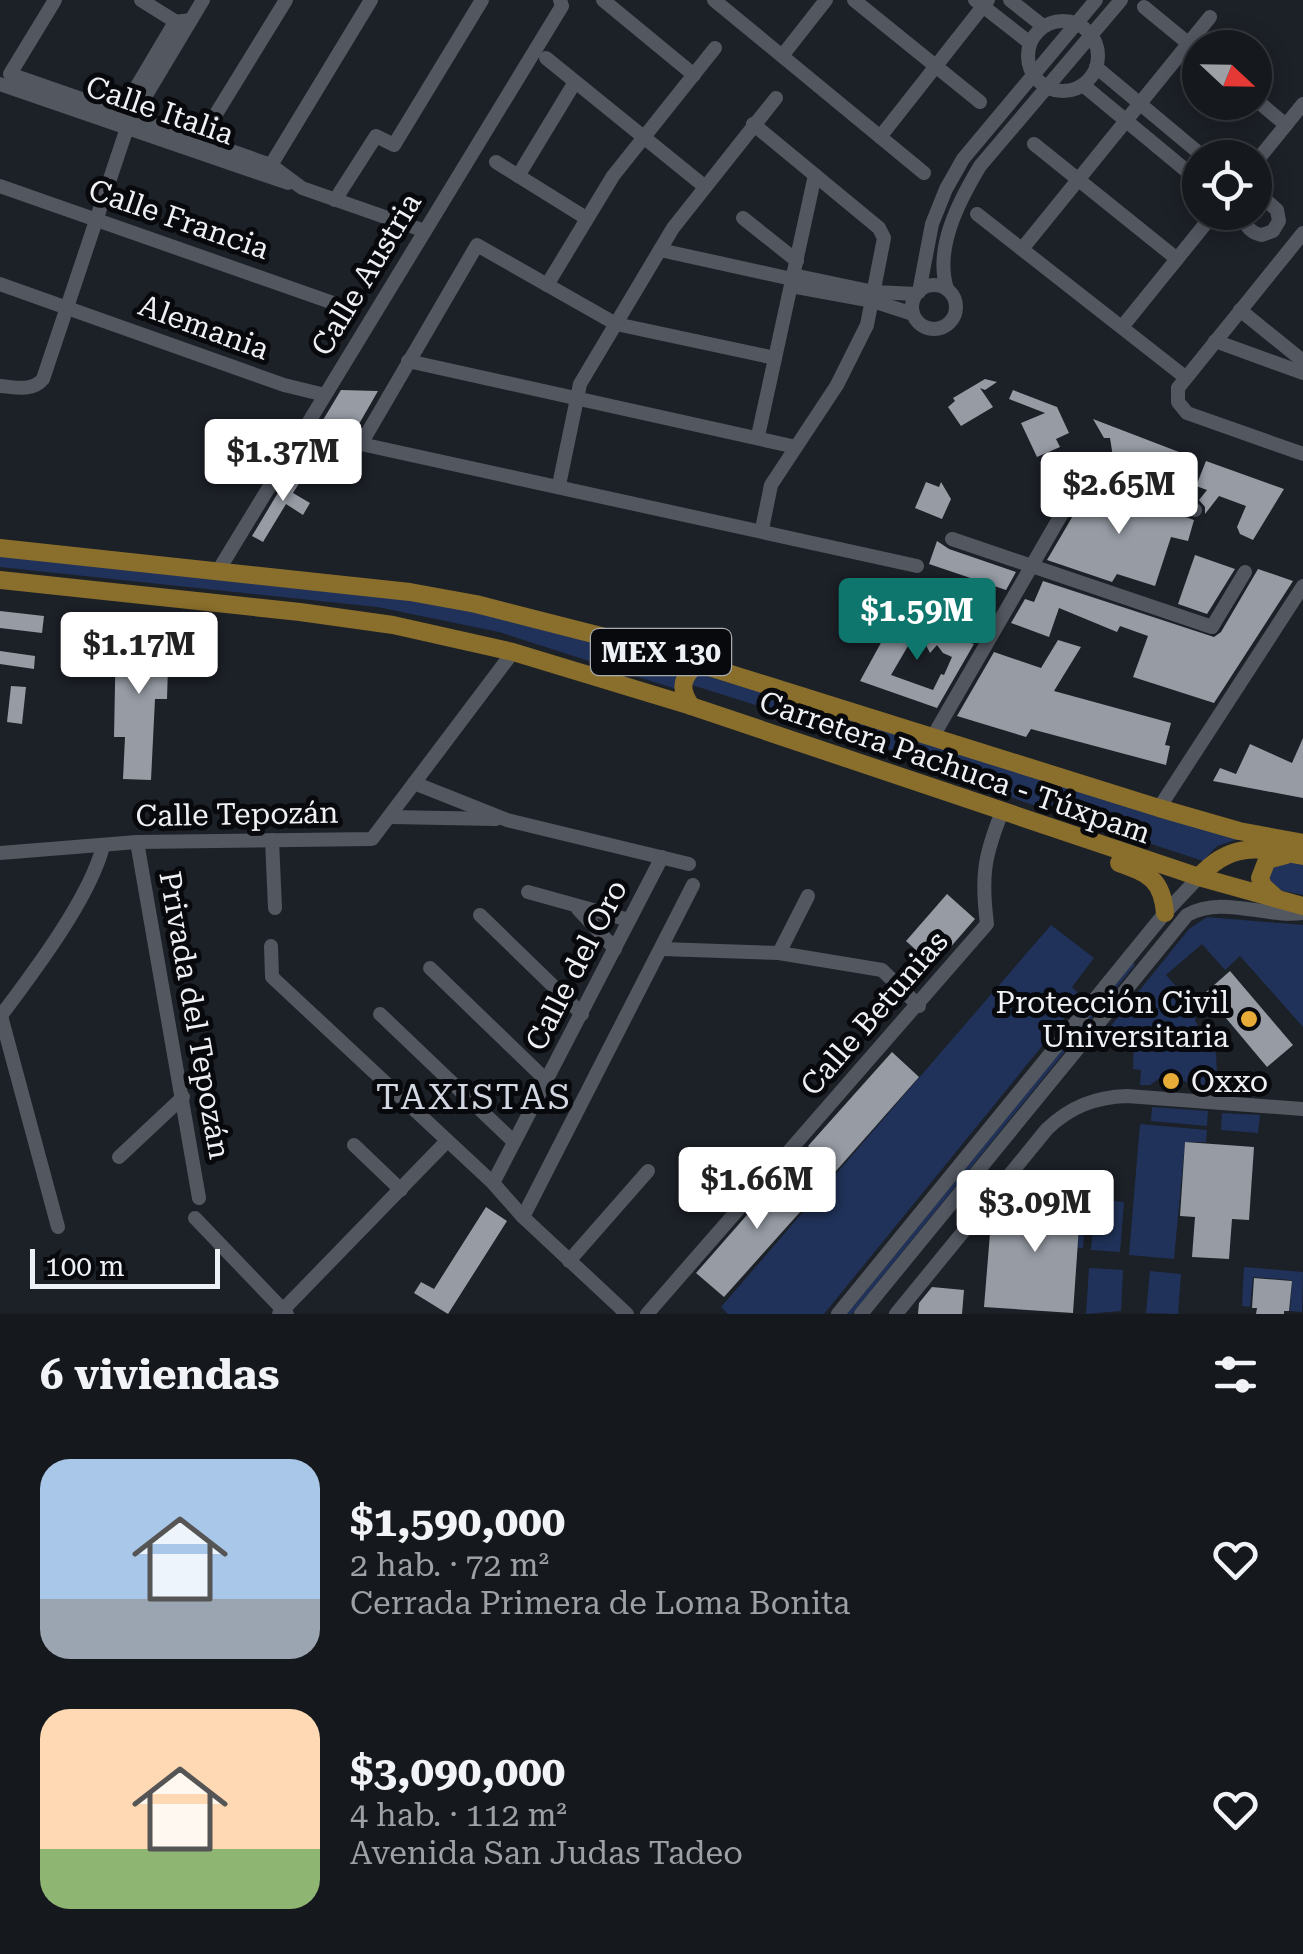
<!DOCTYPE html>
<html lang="es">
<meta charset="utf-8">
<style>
body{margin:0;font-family:"Roboto Serif",serif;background:#22252a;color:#f1f3f6;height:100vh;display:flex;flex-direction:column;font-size:38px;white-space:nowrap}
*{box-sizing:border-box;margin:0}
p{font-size:32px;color:#9da0a4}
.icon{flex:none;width:55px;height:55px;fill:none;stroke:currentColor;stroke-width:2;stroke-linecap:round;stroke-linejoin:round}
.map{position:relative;height:1314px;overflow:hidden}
.drawer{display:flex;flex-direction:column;background:#15181d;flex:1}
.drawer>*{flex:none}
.needle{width:65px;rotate:112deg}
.controls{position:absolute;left:1182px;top:30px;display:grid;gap:20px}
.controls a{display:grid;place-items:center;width:90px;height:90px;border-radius:50%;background:#15181d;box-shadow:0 5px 25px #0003,0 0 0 2px #34373b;font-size:50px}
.scale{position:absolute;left:30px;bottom:25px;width:190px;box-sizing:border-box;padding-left:10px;border:5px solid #edf0f5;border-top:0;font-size:28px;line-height:35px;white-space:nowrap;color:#edf0f5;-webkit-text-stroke:8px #08090c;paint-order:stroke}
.price{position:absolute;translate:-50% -85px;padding:0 22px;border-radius:10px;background:#fff;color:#222;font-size:32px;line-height:65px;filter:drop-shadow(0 2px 5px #0008)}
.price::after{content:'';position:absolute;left:50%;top:60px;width:30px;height:22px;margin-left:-15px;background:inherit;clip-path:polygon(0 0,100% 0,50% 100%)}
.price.current{background:#0f766e;color:#fff}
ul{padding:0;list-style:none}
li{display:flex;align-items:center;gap:30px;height:250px;padding:0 40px}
li span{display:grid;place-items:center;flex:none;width:280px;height:200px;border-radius:30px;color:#555}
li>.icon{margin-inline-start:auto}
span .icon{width:120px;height:120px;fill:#fffc;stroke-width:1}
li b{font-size:42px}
h2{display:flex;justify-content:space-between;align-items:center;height:120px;padding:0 40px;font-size:42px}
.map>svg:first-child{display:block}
.green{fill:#203259}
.building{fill:#969ba4;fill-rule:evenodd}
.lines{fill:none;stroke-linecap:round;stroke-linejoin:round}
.minor{stroke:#535760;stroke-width:14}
.major{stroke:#8a6e2b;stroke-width:18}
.poi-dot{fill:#e7ac37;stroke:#08090c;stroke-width:4}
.labels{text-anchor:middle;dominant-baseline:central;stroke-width:10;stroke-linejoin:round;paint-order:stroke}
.shield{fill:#08090c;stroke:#a8abaf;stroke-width:2.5}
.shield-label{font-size:28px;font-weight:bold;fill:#edf0f5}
.street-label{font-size:30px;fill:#edf0f5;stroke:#08090c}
.poi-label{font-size:30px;fill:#edf0f5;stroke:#08090c;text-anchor:end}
.quarter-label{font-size:35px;letter-spacing:2.5px;fill:#d2d7e1;stroke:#08090c}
</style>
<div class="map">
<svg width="1303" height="1314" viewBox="0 0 1303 1314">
<rect width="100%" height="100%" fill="#1c2027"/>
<g class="green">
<path d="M0 552 380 593 505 615 681 666 676 689 499 632 377 607 0 567Z"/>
<path d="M697 673 707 676 1241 838 1217 846 1203 861 1024 802 860 738 692 685 693 675Z"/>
<path d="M1283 861 1303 863V895L1279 890 1270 884 1269 870Z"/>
<path d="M1207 917 1303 925V1027L1240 956 1225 970 1202 944 1166 975 1197 1010 1195 1021 1216 1054 1218 1092 1197 1091 1185 1081 1160 1078 1150 1085H1140L1141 1070 1133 1069 1134 1041 1097 1043 1189 929Z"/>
<path d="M1051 925 1094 958 1072 987 1082 997 824 1314H728L721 1307Z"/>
<path d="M1133 963 1135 965 852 1314H847Z"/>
<path d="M1152 1107 1208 1111 1207 1126 1151 1121Z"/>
<path d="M1222 1113 1260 1115 1258 1133 1221 1130Z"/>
<path d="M1140 1124 1207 1130 1206 1142H1185L1174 1259 1129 1255Z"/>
<path d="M1034 1185 1087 1190 1083 1248H1078L1081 1198 1033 1194Z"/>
<path d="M1095 1199 1124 1202 1120 1252 1091 1250Z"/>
<path d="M1244 1267 1303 1272 1302 1312 1290 1311 1292 1280 1253 1277 1250 1307 1242 1306Z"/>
<path d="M1089 1268 1123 1270 1121 1311 1086 1314Z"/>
<path d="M1150 1271 1181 1274 1178 1314 1146 1313Z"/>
</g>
<g class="building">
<path d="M985 379 997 382 985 390 980 388 993 407 961 426 948 407 955 401 953 398Z"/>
<path d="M341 390 378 391 348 443 331 433 334 427 323 420Z"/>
<path d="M1013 390 1057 407 1069 433 1056 439 1060 447 1037 457 1021 423 1045 413 1009 399Z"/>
<path d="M1093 419 1179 452 1170 477 1159 478 1141 472 1132 468 1129 461 1122 465 1113 457 1110 438H1104Z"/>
<path d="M1206 461 1284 489 1253 540 1240 534 1237 527 1246 506 1219 496 1205 514V507L1199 500 1207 490 1196 486Z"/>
<path d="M294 466 305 474 293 493 310 503 303 515 286 504 263 542 252 536Z"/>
<path d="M926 482 939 487 941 482 951 499 942 519 915 508Z"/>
<path d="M1091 485 1194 520 1188 541 1171 537 1155 586 1117 574 1112 582 1047 560Z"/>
<path d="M937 541 949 549 1016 572 1006 590 929 564Z"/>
<path d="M1195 555 1235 569 1207 614 1178 604Z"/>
<path d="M1258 569 1293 581 1214 703 1133 677 1148 636 1120 626 1117 632 1059 608 1049 637 1011 623 1025 599 1034 602 1043 581 1214 637 1221 632Z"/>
<path d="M0 611 44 616 42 633 0 628Z"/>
<path d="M894 619 974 644 937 708 860 681ZM924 641 930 653 937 645 943 653 952 657 944 675 941 674 933 690 891 675 908 646 919 650Z"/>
<path d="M116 632 169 635 167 699H155L151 780 123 779 125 737H114Z"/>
<path d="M1058 640 1081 647 1054 691 1171 723 1165 745 1170 746 1166 765 1031 729 1026 737 957 716 994 652 1041 668Z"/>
<path d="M0 651 35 656 34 669 0 664Z"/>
<path d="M11 686 26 687 22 724 7 722Z"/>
<path d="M1303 738V798L1213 781 1220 768 1236 774 1250 744 1292 763Z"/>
<path d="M947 894 975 919 934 966 906 941Z"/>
<path d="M1230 971 1293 1045 1267 1067 1205 993Z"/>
<path d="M892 1052 919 1077 836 1171 808 1146Z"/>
<path d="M1185 1142 1254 1147 1249 1220 1232 1219 1229 1259 1192 1257 1195 1217 1180 1216Z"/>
<path d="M790 1166 818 1192 724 1297 696 1273Z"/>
<path d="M1012 1193 1081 1198 1073 1313 984 1307 991 1221 1010 1222Z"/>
<path d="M486 1207 507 1221 448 1314 414 1293 421 1282 434 1289Z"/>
<path d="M1254 1278 1292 1281 1289 1311H1284V1314H1256L1257 1308H1252Z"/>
<path d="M932 1287 964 1290 962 1314H918L919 1303Z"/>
</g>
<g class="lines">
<g class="minor">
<path d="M55 0 10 74 271 165 302 188 425 231"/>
<path d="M141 0 181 25"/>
<path d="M603 0 694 75"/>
<path d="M714 0 924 173"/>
<path d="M854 0 980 102"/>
<path d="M975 0 1030 43"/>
<path d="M1010 0 1043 26"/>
<path d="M1144 7 1200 53"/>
<circle cx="1063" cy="56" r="35"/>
<path d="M782 56 826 0"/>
<path d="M546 58 704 186"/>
<path d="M1096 67 1205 158"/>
<path d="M0 84 288 183"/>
<path d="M1083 85 1200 182"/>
<path d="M1255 99 1286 125"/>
<path d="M121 113 175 22 191 20"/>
<path d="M133 117 203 0"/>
<path d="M753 124 879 228 884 238 867 325 837 385 771 485 762 529"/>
<path d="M880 137 988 0"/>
<path d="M200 140 286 0"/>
<path d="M1034 144 1177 259"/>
<path d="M496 162 586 218"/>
<path d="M1255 163 1303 104"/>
<path d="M271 165 371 0"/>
<path d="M518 176 575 82"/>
<path d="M0 186 339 305"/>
<path d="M335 200 376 136 394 145 482 0"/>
<path d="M1246 212C1243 225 1250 233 1262 235L1273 231 1279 221 1277 210 1268 202 1255 203"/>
<path d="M977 214 1185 377"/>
<path d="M743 218 797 261"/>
<path d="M1303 233 1178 388V402L1187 413 1303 454"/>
<path d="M1022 249 1210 17"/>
<path d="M660 250 792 279"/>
<path d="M793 275 874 292 916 294"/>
<path d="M0 284 284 385 325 395"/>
<path d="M547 285 613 176 715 48"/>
<circle cx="934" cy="307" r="22"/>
<path d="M791 286 873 301 913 314"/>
<path d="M947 289C934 248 959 201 980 166L1121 0"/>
<path d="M919 292 932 224 946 189 963 159 1096 0"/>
<path d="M1240 310 1303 361"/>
<path d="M1122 327 1215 212"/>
<path d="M1215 341 1303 373"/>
<path d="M775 358 616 324 477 245 361 444 917 566"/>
<path d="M408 361 796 447"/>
<path d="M0 386C16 387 32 392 43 379L127 128"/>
<path d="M758 436 815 175"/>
<path d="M559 485 580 384 673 228 776 98"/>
<path d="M952 539 1212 627 1245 572"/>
<path d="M218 571 562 6 560 0"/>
<path d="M932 738 1086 472 1195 510"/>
<path d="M414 783 507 820 689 864"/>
<path d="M1159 808 1303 586"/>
<path d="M391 817 496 819"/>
<path d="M272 840 275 908"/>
<path d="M137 842 199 1198"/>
<path d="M0 853 137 842 372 839 513 652"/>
<path d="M528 892 629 920"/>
<path d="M578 909 615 949"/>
<path d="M480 915 582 1014"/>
<path d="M271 946 272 977 493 1183 523 1217 627 1314"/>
<path d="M662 949 779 953 882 970 919 1006"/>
<path d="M779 953 808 896"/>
<path d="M430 968 547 1081"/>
<path d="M380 1014 514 1142"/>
<path d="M1 1016 58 1227"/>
<path d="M0 1017C33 973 90 898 103 846"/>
<path d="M354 1145 401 1190"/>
<path d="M119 1157 183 1097"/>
<path d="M493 1183 662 857"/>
<path d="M523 1217 693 885"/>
<path d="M195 1218 287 1314"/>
<path d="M569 1261 648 1171"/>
<path d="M279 1314 446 1142"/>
<path d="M647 1314 987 924C981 877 984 856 1002 812"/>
<path d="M838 1314 1165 913 1199 877"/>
<path d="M861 1314 1187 915C1222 895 1265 918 1303 913"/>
<path d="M896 1314 1047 1129C1070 1107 1095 1097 1127 1096L1303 1109"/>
</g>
<g class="major">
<path d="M0 548 410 592 476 604 648 648 1159 808 1239 831 1303 843"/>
<path d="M0 580 300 612 393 625 513 652 691 706 1199 877 1303 906"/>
<path d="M691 706C681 691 680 681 693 668L704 665"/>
<path d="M1119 863C1149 874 1162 879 1165 913"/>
<path d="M1199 877C1231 841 1259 848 1303 856"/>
<path d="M1275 897 1263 886 1260 878 1267 860 1286 855"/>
</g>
</g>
<g class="poi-dot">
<circle cx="1249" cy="1019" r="10"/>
<circle cx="1171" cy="1081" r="10"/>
</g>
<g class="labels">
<rect class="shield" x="591" y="629" width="140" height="46" rx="8"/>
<g class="shield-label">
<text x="661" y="652">MEX 130</text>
</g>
<g class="street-label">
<text transform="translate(160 110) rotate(19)">Calle Italia</text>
<text transform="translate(179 219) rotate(19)">Calle Francia</text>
<text transform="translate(366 274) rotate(-59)">Calle Austria</text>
<text transform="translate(204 327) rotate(20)">Alemania</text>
<text transform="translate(955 767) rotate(19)">Carretera Pachuca - Túxpam</text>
<text transform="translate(237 814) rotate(-1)">Calle Tepozán</text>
<text transform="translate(576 965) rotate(-63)">Calle del Oro</text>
<text transform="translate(874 1013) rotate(-49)">Calle Betunias</text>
<text transform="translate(195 1015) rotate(80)">Privada del Tepozán</text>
</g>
<g class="poi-label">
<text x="1229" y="1002">Protección Civil<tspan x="1229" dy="34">Universitaria</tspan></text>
<text x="1191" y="1081" text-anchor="start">Oxxo</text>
</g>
<g class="quarter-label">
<text x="474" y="1097">TAXISTAS</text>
</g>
</g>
</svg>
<div class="controls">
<a><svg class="needle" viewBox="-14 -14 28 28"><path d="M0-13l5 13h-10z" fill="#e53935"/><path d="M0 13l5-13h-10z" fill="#9da0a4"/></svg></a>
<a><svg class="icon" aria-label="locate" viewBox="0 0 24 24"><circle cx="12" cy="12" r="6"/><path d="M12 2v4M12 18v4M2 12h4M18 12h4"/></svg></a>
</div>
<div class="scale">100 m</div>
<b class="price" style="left:283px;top:504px">$1.37M</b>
<b class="price" style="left:1119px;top:537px">$2.65M</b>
<b class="price current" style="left:917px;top:663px">$1.59M</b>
<b class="price" style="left:139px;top:697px">$1.17M</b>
<b class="price" style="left:757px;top:1232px">$1.66M</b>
<b class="price" style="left:1035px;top:1255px">$3.09M</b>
</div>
<section class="drawer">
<h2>6 viviendas<svg class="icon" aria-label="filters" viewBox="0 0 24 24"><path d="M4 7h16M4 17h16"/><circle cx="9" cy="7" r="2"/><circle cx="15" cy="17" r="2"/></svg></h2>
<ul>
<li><span style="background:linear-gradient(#a9c7e8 70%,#9aa5b1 0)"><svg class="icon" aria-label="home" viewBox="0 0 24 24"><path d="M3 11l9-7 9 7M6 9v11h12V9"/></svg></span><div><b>$1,590,000</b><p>2 hab. · 72 m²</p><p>Cerrada Primera de Loma Bonita</p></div><svg class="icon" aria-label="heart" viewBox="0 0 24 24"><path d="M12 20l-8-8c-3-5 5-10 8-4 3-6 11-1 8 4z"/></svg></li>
<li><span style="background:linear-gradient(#ffd9b3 70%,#8fb573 0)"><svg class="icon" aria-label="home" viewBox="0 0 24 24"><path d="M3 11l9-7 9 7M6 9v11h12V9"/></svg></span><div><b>$3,090,000</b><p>4 hab. · 112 m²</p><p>Avenida San Judas Tadeo</p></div><svg class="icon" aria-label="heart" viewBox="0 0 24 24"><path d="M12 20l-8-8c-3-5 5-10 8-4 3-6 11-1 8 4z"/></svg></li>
</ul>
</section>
